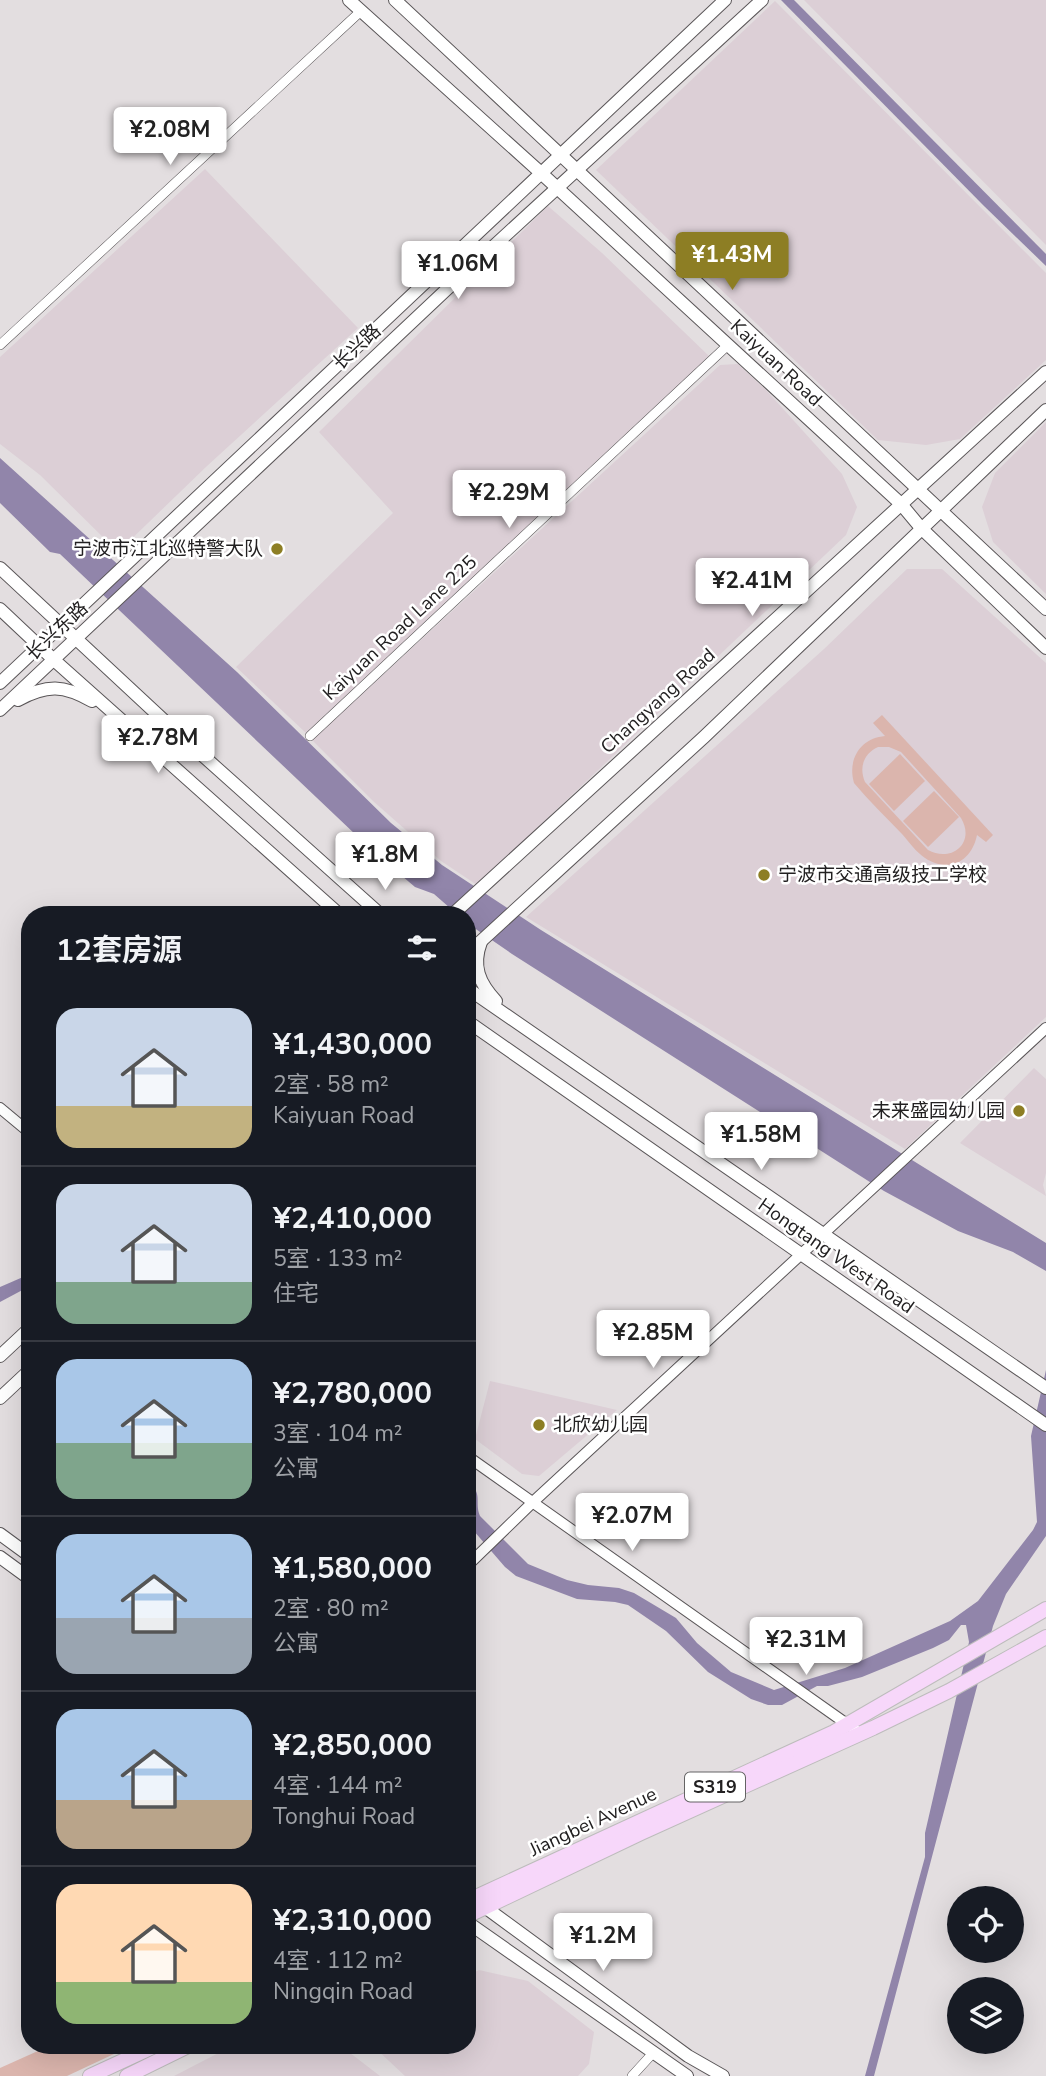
<!DOCTYPE html>
<html lang="zh">
<meta charset="utf-8">
<style>
body{margin:0;font-family:"Nunito Sans","Noto Sans SC",sans-serif;background:#242831;color:#f1f3f6;height:100vh;display:flex;flex-direction:column;font-size:26px;white-space:nowrap}
*{box-sizing:border-box;margin:0}
p{font-size:23px;color:#9ea1a6}
.icon{flex:none;width:38px;height:38px;fill:none;stroke:currentColor;stroke-width:2;stroke-linecap:round;stroke-linejoin:round}
.map{position:relative;flex:1;overflow:hidden}
.panel{position:absolute;left:21px;top:906px;width:455px;height:1148px;display:flex;flex-direction:column;background:#171b24;border-radius:28px;box-shadow:0 7px 28px #0002}
.panel>*{flex:none}
.buttons{position:absolute;left:947px;top:1886px;display:grid;gap:14px}
.buttons a{display:grid;place-items:center;width:77px;height:77px;border-radius:50%;background:#171b24;box-shadow:0 7px 28px #0002;font-size:35px}
.price{position:absolute;translate:-50% -60px;padding:0 16px;border-radius:7px;background:#fff;color:#222;font-size:23px;line-height:46px;filter:drop-shadow(0 2px 4px #0008)}
.price::after{content:'';position:absolute;left:50%;top:42px;width:21px;height:16px;margin-left:-10px;background:inherit;clip-path:polygon(0 0,100% 0,50% 100%)}
.price.selected{background:#8d7e24;color:#fff}
ul{padding:0;list-style:none}
li{display:flex;align-items:center;gap:21px;height:175px;padding:0 35px}
li+li{border-top:2px solid #363941}
li span{display:grid;place-items:center;flex:none;width:196px;height:140px;border-radius:21px;color:#555}
li>.icon{margin-inline-start:auto}
span .icon{width:84px;height:84px;fill:#fffc;stroke-width:1}
li b{font-size:30px}
h2{display:flex;justify-content:space-between;align-items:center;height:84px;padding:0 35px;font-size:30px}
.map>svg:first-child{display:block}
.built{fill:#dccfd6}
.green{fill:#dbb5ad;fill-rule:evenodd}
.water{fill:#9185aa}
.lines{fill:none;stroke-linecap:round;stroke-linejoin:round}
.minor-casing{stroke:#5a5658;stroke-width:10}
.tertiary-casing{stroke:#5a5658;stroke-width:12}
.secondary-casing{stroke:#5a5658;stroke-width:14}
.primary-casing{stroke:#bdbcbc;stroke-width:16}
.minor{stroke:#fff;stroke-width:9}
.tertiary{stroke:#fff;stroke-width:10}
.secondary{stroke:#fff;stroke-width:12}
.primary{stroke:#f7d7fa;stroke-width:14}
.poi-dot{fill:#8d7e24;stroke:#fff;stroke-width:2.5}
.labels{text-anchor:middle;dominant-baseline:central;stroke-width:5;stroke-linejoin:round;paint-order:stroke}
.shield{fill:#fff;stroke:#646364;stroke-width:2}
.shield-label{font-size:18px;font-weight:bold;fill:#222021}
.street-label{font-size:19px;fill:#222021;stroke:#fff}
.poi-label{font-size:19px;fill:#222021;stroke:#fff;text-anchor:end}
</style>
<div class="map">
<svg width="1046" height="2076" viewBox="0 0 1046 2076">
<rect width="100%" height="100%" fill="#e3dee0"/>
<g class="built">
<path d="M804 0H1046V245Z"/>
<path d="M775 1 1046 273V360L960 439 926 445 878 440 596 170Z"/>
<path d="M205 169 358 328 207 466 118 552 40 475 0 444V357Z"/>
<path d="M548 206 602 253 709 356 306 733 236 667 393 513 319 432Z"/>
<path d="M738 364 766 390 842 474 857 507 846 535 477 885 441 861 373 801 312 740 720 365Z"/>
<path d="M1046 422V594L993 542 982 507 995 473Z"/>
<path d="M907 569H942L1046 663V1017L905 1149 526 917 824 649Z"/>
<path d="M1034 1068 1046 1079V1173L1043 1185 1046 1196 960 1143Z"/>
<path d="M490 1381 617 1410 539 1476 522 1474 475 1439Z"/>
<path d="M479 1970 528 1981 594 2032 589 2064 578 2076H405L373 2046H467V1976Z"/>
<path d="M232 2046H341L380 2076H174Z"/>
</g>
<g class="green">
<path d="M882 715 993 835 986 842 977 835C972 861 949 874 925 858 916 852 909 842 902 834 886 817 869 801 854 783 847 759 861 738 885 736L873 723ZM878 747H889L901 752 961 818C976 843 951 863 928 850L865 782C859 768 863 754 878 747Z"/>
<path d="M900 754 925 781 894 811 869 784Z"/>
<path d="M934 791 959 817 928 847 903 821Z"/>
<path d="M49 2046H131L67 2076H0V2068Z"/>
</g>
<g class="water">
<path d="M781 0H794L1046 254V266L983 205Z"/>
<path d="M0 458 237 672 391 823 442 865 541 930 1046 1243V1271L1013 1252 958 1231 884 1191 512 954 467 923V915H458L434 894 415 887 376 854 60 554 50 552 0 503Z"/>
<path d="M30 1274V1286L0 1302V1287Z"/>
<path d="M1046 1370V1536L1006 1594 993 1626 874 2076H865L925 1857V1833L969 1642 966 1625H961L949 1640 933 1648 862 1677 828 1686H817L782 1705H768L751 1699 708 1672 666 1631 628 1605 615 1602 577 1599 516 1576 505 1567 467 1523V1481C484 1494 474 1501 480 1516L528 1564 567 1580 588 1585 619 1588 634 1593 676 1618 697 1643 731 1672 774 1690 845 1668 950 1621 978 1601 1033 1530 1037 1522 1031 1436Z"/>
</g>
<g class="lines">
<g class="minor-casing">
<g id="minor">
<path d="M0 345 361 11"/>
<path d="M310 736 728 345"/>
<path d="M632 2076 653 2053"/>
</g>
</g>
<g class="tertiary-casing">
<g id="tertiary">
<path d="M0 1108 30 1133"/>
<path d="M467 1456 861 1734"/>
<path d="M467 1566 533 1502 1046 1028"/>
</g>
</g>
<g class="secondary-casing">
<g id="secondary">
<path d="M349 0 541 173 901 504 921 528 1046 648"/>
<path d="M395 0 1046 609"/>
<path d="M0 568 172 728 381 915"/>
<path d="M0 609 54 660 340 915"/>
<path d="M0 683 725 0"/>
<path d="M18 700C47 684 64 685 92 701"/>
<path d="M0 710 446 290 762 0"/>
<path d="M452 915 1046 372"/>
<path d="M481 942C472 966 479 983 496 1001"/>
<path d="M467 954 704 737 1046 410"/>
<path d="M467 988 1046 1388"/>
<path d="M467 1021 1046 1425"/>
<path d="M0 1356 30 1328"/>
<path d="M0 1398 30 1370"/>
<path d="M0 1534 30 1556"/>
<path d="M0 1557 30 1579"/>
<path d="M478 1902 688 2056 723 2076"/>
<path d="M467 1922 687 2076"/>
</g>
</g>
<g class="primary-casing">
<g id="primary">
<path d="M467 1901 834 1732 1046 1609"/>
<path d="M467 1916 641 1833 873 1728 949 1691 1046 1637"/>
<path d="M90 2076 155 2046"/>
<path d="M127 2076 188 2046"/>
</g>
</g>
<use href="#minor" class="minor"/>
<use href="#tertiary" class="tertiary"/>
<use href="#secondary" class="secondary"/>
<use href="#primary" class="primary"/>
</g>
<g class="poi-dot">
<circle cx="277" cy="549" r="7"/>
<circle cx="764" cy="875" r="7"/>
<circle cx="1019" cy="1111" r="7"/>
<circle cx="539" cy="1425" r="7"/>
</g>
<g class="labels">
<rect class="shield" x="685" y="1772.5" width="60" height="29" rx="5"/>
<g class="shield-label">
<text x="715" y="1787">S319</text>
</g>
<g class="street-label">
<text transform="translate(357 347) rotate(-43)">长兴路</text>
<text transform="translate(776 363) rotate(43)">Kaiyuan Road</text>
<text transform="translate(400 628) rotate(-43)">Kaiyuan Road Lane 225</text>
<text transform="translate(57 631) rotate(-43)">长兴东路</text>
<text transform="translate(658 701) rotate(-42)">Changyang Road</text>
<text transform="translate(836 1256) rotate(35)">Hongtang West Road</text>
<text transform="translate(593 1822) rotate(-25)">Jiangbei Avenue</text>
</g>
<g class="poi-label">
<text x="263" y="549">宁波市江北巡特警大队</text>
<text x="778" y="875" text-anchor="start">宁波市交通高级技工学校</text>
<text x="1005" y="1111">未来盛园幼儿园</text>
<text x="553" y="1425" text-anchor="start">北欣幼儿园</text>
</g>
</g>
</svg>
<div class="buttons">
<a><svg class="icon" aria-label="locate" viewBox="0 0 24 24"><circle cx="12" cy="12" r="6"/><path d="M12 2v4M12 18v4M2 12h4M18 12h4"/></svg></a>
<a><svg class="icon" aria-label="layers" viewBox="0 0 24 24"><path d="M12 4l9 5-9 5-9-5zM3 14l9 5 9-5"/></svg></a>
</div>
<b class="price" style="left:170px;top:167px">¥2.08M</b>
<b class="price selected" style="left:732px;top:292px">¥1.43M</b>
<b class="price" style="left:458px;top:301px">¥1.06M</b>
<b class="price" style="left:509px;top:530px">¥2.29M</b>
<b class="price" style="left:752px;top:618px">¥2.41M</b>
<b class="price" style="left:158px;top:775px">¥2.78M</b>
<b class="price" style="left:385px;top:892px">¥1.8M</b>
<b class="price" style="left:761px;top:1172px">¥1.58M</b>
<b class="price" style="left:653px;top:1370px">¥2.85M</b>
<b class="price" style="left:632px;top:1553px">¥2.07M</b>
<b class="price" style="left:806px;top:1677px">¥2.31M</b>
<b class="price" style="left:603px;top:1973px">¥1.2M</b>
<section class="panel">
<h2>12套房源<svg class="icon" aria-label="filters" viewBox="0 0 24 24"><path d="M4 7h16M4 17h16"/><circle cx="9" cy="7" r="2"/><circle cx="15" cy="17" r="2"/></svg></h2>
<ul>
<li><span style="background:linear-gradient(#c9d6e8 70%,#c2b280 0)"><svg class="icon" aria-label="home" viewBox="0 0 24 24"><path d="M3 11l9-7 9 7M6 9v11h12V9"/></svg></span><div><b>¥1,430,000</b><p>2室 · 58 m²</p><p>Kaiyuan Road</p></div></li>
<li><span style="background:linear-gradient(#c9d6e8 70%,#7fa58c 0)"><svg class="icon" aria-label="home" viewBox="0 0 24 24"><path d="M3 11l9-7 9 7M6 9v11h12V9"/></svg></span><div><b>¥2,410,000</b><p>5室 · 133 m²</p><p>住宅</p></div></li>
<li><span style="background:linear-gradient(#a9c7e8 60%,#7fa58c 0)"><svg class="icon" aria-label="home" viewBox="0 0 24 24"><path d="M3 11l9-7 9 7M6 9v11h12V9"/></svg></span><div><b>¥2,780,000</b><p>3室 · 104 m²</p><p>公寓</p></div></li>
<li><span style="background:linear-gradient(#a9c7e8 60%,#9aa5b1 0)"><svg class="icon" aria-label="home" viewBox="0 0 24 24"><path d="M3 11l9-7 9 7M6 9v11h12V9"/></svg></span><div><b>¥1,580,000</b><p>2室 · 80 m²</p><p>公寓</p></div></li>
<li><span style="background:linear-gradient(#a9c7e8 65%,#b9a48a 0)"><svg class="icon" aria-label="home" viewBox="0 0 24 24"><path d="M3 11l9-7 9 7M6 9v11h12V9"/></svg></span><div><b>¥2,850,000</b><p>4室 · 144 m²</p><p>Tonghui Road</p></div></li>
<li><span style="background:linear-gradient(#ffd9b3 70%,#8fb573 0)"><svg class="icon" aria-label="home" viewBox="0 0 24 24"><path d="M3 11l9-7 9 7M6 9v11h12V9"/></svg></span><div><b>¥2,310,000</b><p>4室 · 112 m²</p><p>Ningqin Road</p></div></li>
</ul>
</section>
</div>
